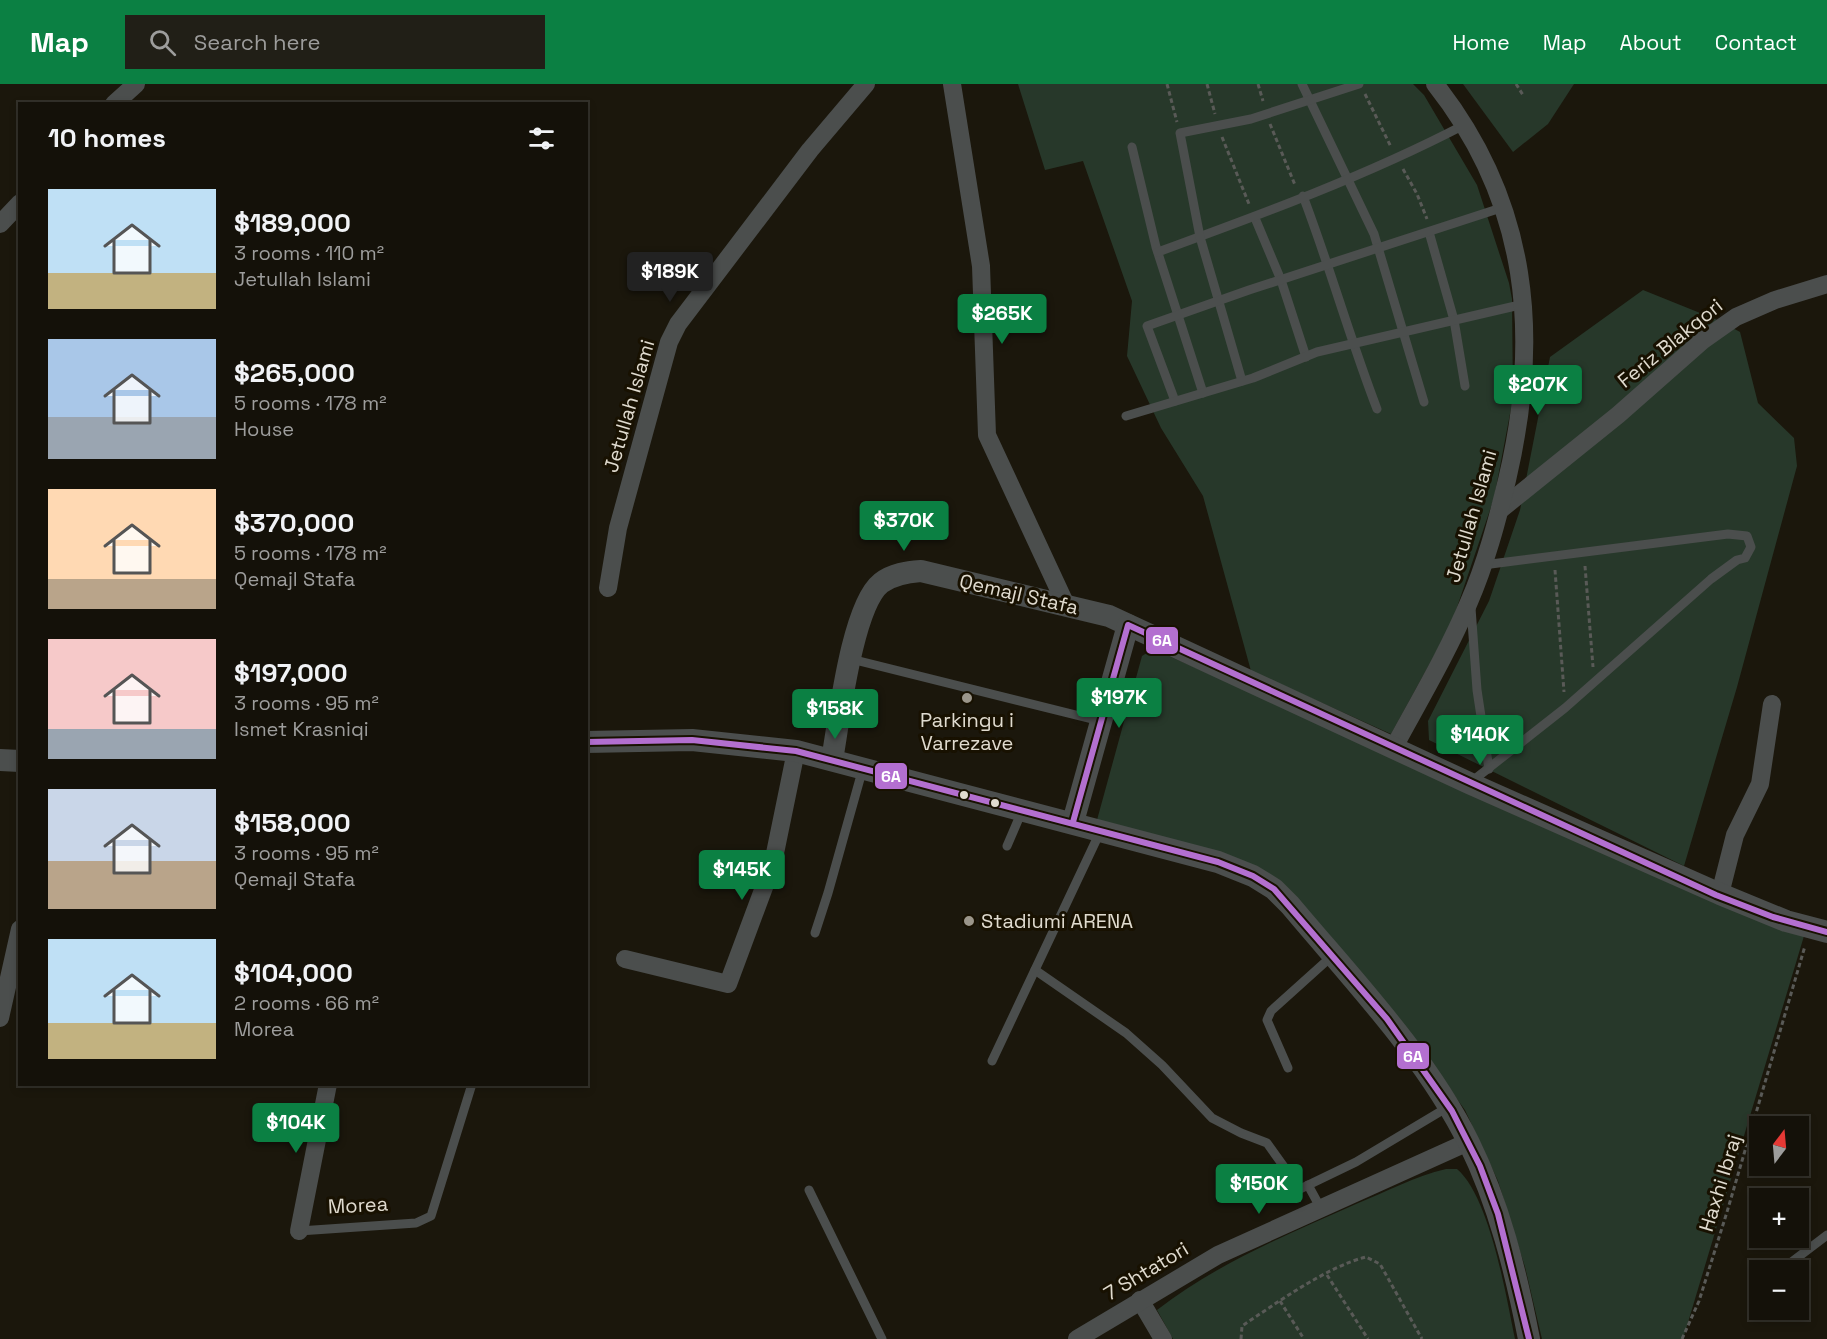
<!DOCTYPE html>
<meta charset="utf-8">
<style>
body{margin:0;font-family:"Space Grotesk",sans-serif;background:#211f17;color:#f1f3f6;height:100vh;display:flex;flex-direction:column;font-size:22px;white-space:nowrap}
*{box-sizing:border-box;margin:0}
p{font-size:20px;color:#9d9d9c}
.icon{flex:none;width:33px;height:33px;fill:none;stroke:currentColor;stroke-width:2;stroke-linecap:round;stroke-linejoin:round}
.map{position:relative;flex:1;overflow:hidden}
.panel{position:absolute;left:18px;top:18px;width:570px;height:984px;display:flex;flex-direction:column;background:#141109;border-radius:0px;box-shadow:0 3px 9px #0003,0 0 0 2px #33312a}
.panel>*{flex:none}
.needle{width:39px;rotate:16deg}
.tools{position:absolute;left:1749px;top:1032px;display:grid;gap:12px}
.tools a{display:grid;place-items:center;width:60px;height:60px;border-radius:0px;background:#141109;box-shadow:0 3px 9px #0003,0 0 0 2px #33312a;font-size:30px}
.price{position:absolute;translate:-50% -51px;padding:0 14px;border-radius:6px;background:#0b8043;color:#fff;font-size:20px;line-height:39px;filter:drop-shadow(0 2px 3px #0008)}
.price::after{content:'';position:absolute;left:50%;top:36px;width:18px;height:14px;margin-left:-9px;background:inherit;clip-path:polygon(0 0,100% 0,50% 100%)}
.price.current{background:#222;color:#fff}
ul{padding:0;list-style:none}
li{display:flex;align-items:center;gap:18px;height:150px;padding:0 30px}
li span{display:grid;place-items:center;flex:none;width:168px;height:120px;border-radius:0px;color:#555}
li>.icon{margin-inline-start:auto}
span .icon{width:72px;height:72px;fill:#fffc;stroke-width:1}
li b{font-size:26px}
h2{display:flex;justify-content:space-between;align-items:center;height:72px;padding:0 30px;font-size:26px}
header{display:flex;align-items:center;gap:36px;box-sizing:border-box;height:84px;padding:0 30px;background:#0b8043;color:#fff}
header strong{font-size:28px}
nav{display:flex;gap:33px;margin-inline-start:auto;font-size:21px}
.search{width:420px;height:54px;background:#211f17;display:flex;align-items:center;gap:15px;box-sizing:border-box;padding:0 21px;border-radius:0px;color:#9d9d9c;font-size:22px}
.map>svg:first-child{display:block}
.green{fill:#27382a}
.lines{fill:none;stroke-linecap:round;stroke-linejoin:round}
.path{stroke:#595a57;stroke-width:3;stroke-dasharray:4.5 3;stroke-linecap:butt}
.service{stroke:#4b4e4d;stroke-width:9}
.minor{stroke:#4b4e4d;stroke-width:18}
.tertiary{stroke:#4b4e4d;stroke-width:22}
.bus-1-casing{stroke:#181101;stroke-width:10}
.bus-1{stroke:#b36fd0;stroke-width:6}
.poi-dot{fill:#9b968b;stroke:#181101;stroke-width:2}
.bus-dot{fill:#e0dbcf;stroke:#181101;stroke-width:2}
.labels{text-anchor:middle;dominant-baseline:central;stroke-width:6;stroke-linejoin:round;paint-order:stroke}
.street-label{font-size:20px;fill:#e0dbcf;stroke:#181101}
.poi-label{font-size:20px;fill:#e0dbcf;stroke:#181101}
.line-badge{stroke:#181101;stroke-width:2}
.badge-label{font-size:16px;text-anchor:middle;font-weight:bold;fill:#fff}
</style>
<header>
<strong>Map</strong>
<div class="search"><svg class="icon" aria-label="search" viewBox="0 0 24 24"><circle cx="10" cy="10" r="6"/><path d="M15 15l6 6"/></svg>Search here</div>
<nav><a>Home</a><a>Map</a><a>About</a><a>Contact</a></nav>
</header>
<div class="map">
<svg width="1827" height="1255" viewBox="0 0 1827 1255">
<rect width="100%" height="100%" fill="#1b170c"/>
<g class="green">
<path d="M1018 0H1413L1424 11 1477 101 1509 199 1512 215 1513 314 1494 414 1451 541 1391 650 1251 587 1203 412 1161 344 1127 272 1132 217 1083 77 1045 86Z"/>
<path d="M1463 0H1574L1548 40 1513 68Z"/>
<path d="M1643 206 1720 237 1740 248 1758 319 1794 354 1797 382 1737 603 1684 782 1429 656 1428 637 1489 517 1520 426 1550 273Z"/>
<path d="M1153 565 1804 852 1683 1255H1542L1525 1183 1498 1097 1465 1026 1423 968 1288 808 1097 736 1142 572Z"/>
<path d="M1446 1085H1457C1490 1113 1506 1212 1515 1255H1173L1157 1226C1216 1180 1288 1150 1356 1120 1386 1108 1415 1092 1446 1085Z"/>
</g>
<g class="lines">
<g class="path">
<path d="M1167 0 1177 38"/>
<path d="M1207 0 1215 30"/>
<path d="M1258 0 1263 17"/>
<path d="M1516 0 1523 11"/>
<path d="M1365 10 1391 63"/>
<path d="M1270 40 1295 101"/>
<path d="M1222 53 1249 120"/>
<path d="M1403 85 1417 110 1427 135"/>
<path d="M1585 482 1593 583"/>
<path d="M1555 486 1564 608"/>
<path d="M1327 1191 1368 1255"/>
<path d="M1280 1217 1304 1255"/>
<path d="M1241 1255 1242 1242C1275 1220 1328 1182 1366 1173L1380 1180 1422 1255"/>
<path d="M1682 1255 1699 1217 1727 1128 1805 862"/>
</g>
<g class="service">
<path d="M1302 0 1374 150 1424 318"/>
<path d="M1132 63 1156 163 1203 309"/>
<path d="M1303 112C1330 183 1350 255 1377 325"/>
<path d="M1255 134 1281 196 1306 273"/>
<path d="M1429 148 1454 236 1465 302"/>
<path d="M1158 168C1262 130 1366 92 1464 41"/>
<path d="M1242 297 1200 153 1180 49 1251 35 1359 0"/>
<path d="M1175 317 1147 242 1249 206 1504 123"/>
<path d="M1126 332 1253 294 1317 268 1524 220"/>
<path d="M1471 524 1477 606 1489 685"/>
<path d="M851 575 1100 637"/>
<path d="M1471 698 1565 624 1711 495 1737 476 1745 474 1751 463 1747 452 1728 450 1483 481"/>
<path d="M1007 762 1022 727"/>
<path d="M815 849 828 809 863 684"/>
<path d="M1035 886 1126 949 1162 981 1212 1034 1241 1049 1267 1059 1300 1105 1356 1078 1448 1023"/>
<path d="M992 977 1101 746"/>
<path d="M1288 984 1267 936 1271 927 1332 872"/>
<path d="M1308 1101 1320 1123"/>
<path d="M809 1106 882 1255"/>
<path d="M299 1147 416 1139 431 1132 472 1000"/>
<path d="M1781 1186 1827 1151"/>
</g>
<g class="minor">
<path d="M952 0 981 182 987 351 1066 521"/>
<path d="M114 20 136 0"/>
<path d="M0 140 20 119"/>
<path d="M1500 426 1618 331 1702 257 1736 233 1775 216 1827 200"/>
<path d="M608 504 618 444 669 258 678 240 810 66 866 0"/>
<path d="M1394 663C1420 615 1448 568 1469 518 1486 479 1497 437 1507 396 1541 252 1529 119 1435 0"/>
<path d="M1720 810 1735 751 1760 700 1772 620"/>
<path d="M625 875 728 900 773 779 796 667"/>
<path d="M0 934 20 845"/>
<path d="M299 1147 328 1000"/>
<path d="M1140 1216 1163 1255"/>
<path d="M1077 1255 1218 1171 1468 1058"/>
</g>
<g class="tertiary">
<path d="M586 658 692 656 796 667 1218 778 1253 792 1274 805 1290 821C1352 895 1426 972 1469 1059 1499 1120 1516 1188 1529 1255"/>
<path d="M0 676 20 677"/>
<path d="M832 676C839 637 852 522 881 499 893 490 907 488 921 487L1109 532 1469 699 1720 810 1786 837 1827 848"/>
<path d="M1073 738 1128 541"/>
</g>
<g class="bus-1-casing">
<g id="bus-1">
<path d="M586 658 692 656 796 667 1218 778 1253 792 1274 805 1387 935 1452 1027 1480 1082 1498 1130 1529 1255"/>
<path d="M1073 738 1128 541 1716 811 1773 833 1827 848"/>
</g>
</g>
<use href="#bus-1" class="bus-1"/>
</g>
<g class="poi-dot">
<circle cx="967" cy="614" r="6"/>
<circle cx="969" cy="837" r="6"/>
</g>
<g class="bus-dot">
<circle cx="964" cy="711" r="5"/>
<circle cx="995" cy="719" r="5"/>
</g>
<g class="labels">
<g class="street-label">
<text transform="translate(1670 259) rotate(-39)">Feriz Blakqori</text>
<text transform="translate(629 322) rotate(-74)">Jetullah Islami</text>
<text transform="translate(1471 432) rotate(-74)">Jetullah Islami</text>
<text transform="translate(1019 510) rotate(13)">Qemajl Stafa</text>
<text transform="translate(1720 1099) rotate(-73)">Haxhi Ibraj</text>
<text transform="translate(358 1121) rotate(-3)">Morea</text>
<text transform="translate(1146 1187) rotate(-31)">7 Shtatori</text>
</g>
<g class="poi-label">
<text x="967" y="636">Parkingu i<tspan x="967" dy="23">Varrezave</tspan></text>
<text x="981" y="837" text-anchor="start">Stadiumi ARENA</text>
</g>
</g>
<g class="line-badge">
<rect x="1145" y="542" width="34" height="29" rx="6" fill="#b36fd0"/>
<rect x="874" y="678" width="34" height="28" rx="6" fill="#b36fd0"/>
<rect x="1396" y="958" width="34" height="28" rx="6" fill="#b36fd0"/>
</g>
<g class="badge-label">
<text x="1162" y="562">6A</text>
<text x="891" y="698">6A</text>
<text x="1413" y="978">6A</text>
</g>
</svg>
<div class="tools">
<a><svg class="needle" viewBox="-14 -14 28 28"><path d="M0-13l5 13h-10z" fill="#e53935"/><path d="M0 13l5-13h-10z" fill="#9d9d9c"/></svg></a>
<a>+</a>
<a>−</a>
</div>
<b class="price current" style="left:670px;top:219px">$189K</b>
<b class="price" style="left:1002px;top:261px">$265K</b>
<b class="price" style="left:1538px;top:332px">$207K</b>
<b class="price" style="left:904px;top:468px">$370K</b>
<b class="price" style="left:1119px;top:645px">$197K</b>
<b class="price" style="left:835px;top:656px">$158K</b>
<b class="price" style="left:1480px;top:682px">$140K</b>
<b class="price" style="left:742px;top:817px">$145K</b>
<b class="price" style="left:296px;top:1070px">$104K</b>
<b class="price" style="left:1259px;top:1131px">$150K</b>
<section class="panel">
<h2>10 homes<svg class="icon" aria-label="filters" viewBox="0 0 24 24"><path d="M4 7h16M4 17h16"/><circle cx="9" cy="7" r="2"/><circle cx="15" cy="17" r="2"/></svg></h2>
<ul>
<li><span style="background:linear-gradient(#bfe0f5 70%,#c2b280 0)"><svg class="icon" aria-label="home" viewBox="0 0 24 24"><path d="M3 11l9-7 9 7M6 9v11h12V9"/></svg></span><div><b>$189,000</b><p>3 rooms · 110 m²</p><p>Jetullah Islami</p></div></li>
<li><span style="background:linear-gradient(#a9c7e8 65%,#9aa5b1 0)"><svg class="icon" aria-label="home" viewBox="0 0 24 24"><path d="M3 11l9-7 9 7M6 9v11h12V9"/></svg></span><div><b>$265,000</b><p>5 rooms · 178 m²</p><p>House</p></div></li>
<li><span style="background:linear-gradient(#ffd9b3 75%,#b9a48a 0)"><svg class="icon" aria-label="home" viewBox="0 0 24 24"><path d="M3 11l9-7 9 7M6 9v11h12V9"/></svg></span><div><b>$370,000</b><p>5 rooms · 178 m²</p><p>Qemajl Stafa</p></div></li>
<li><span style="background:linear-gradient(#f6c9c9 75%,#9aa5b1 0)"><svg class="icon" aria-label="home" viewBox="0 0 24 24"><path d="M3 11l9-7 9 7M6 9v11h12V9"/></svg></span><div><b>$197,000</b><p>3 rooms · 95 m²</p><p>Ismet Krasniqi</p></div></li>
<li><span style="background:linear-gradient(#c9d6e8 60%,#b9a48a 0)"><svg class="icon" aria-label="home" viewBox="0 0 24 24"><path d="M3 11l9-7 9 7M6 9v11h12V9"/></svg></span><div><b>$158,000</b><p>3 rooms · 95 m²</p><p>Qemajl Stafa</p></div></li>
<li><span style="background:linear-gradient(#bfe0f5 70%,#c2b280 0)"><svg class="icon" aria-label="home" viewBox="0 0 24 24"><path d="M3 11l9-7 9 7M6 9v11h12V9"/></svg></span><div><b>$104,000</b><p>2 rooms · 66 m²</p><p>Morea</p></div></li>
</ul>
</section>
</div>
